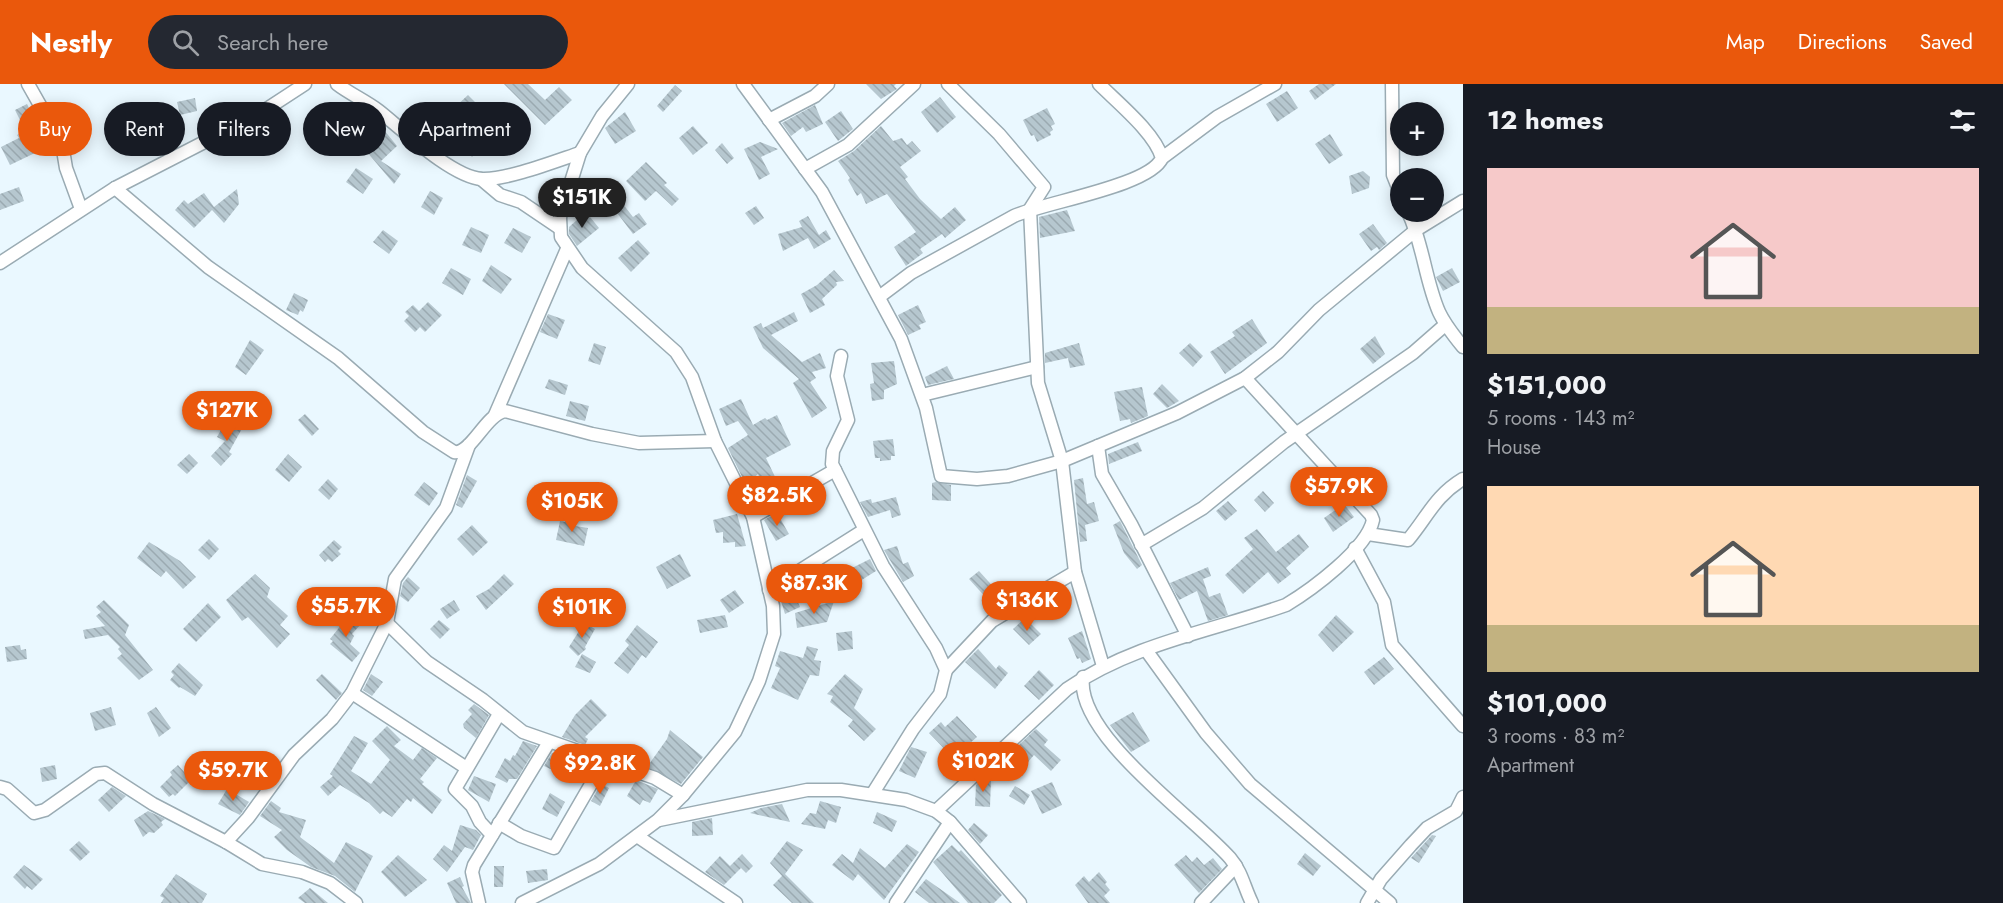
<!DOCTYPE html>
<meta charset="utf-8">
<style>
body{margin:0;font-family:Jost,sans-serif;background:#242831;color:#f1f3f6;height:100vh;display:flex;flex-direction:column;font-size:22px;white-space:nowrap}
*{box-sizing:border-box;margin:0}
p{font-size:20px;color:#9ea1a6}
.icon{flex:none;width:33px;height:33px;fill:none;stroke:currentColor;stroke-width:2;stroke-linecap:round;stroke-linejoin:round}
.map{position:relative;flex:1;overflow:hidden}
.sheet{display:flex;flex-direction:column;background:#171b24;width:540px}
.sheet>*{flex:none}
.top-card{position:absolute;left:18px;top:18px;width:570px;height:54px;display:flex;gap:12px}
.tools{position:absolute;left:1390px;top:18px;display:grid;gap:12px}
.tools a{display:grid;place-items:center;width:54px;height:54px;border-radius:50%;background:#171b24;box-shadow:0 3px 15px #0003;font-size:30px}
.price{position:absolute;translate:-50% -51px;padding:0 14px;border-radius:21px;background:#ea580c;color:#fff;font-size:20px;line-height:39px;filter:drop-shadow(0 2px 3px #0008)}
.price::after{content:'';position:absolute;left:50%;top:36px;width:18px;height:14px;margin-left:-9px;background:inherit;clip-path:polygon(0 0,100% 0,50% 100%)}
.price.on{background:#222;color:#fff}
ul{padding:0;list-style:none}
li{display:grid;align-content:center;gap:12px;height:318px;padding:0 24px}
li span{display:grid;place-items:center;height:186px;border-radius:0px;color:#555}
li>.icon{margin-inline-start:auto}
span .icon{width:108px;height:108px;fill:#fffc;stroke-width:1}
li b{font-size:26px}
h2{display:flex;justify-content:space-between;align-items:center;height:72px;padding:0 24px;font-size:26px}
.chip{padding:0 21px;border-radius:27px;background:#171b24;box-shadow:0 3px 15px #0003;font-size:21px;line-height:54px}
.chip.on{background:#ea580c;color:#fff}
header{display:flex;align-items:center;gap:36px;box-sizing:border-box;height:84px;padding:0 30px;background:#ea580c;color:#fff}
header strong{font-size:28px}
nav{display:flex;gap:33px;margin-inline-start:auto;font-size:21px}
.search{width:420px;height:54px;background:#242831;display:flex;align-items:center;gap:15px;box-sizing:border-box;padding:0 21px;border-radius:33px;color:#9ea1a6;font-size:22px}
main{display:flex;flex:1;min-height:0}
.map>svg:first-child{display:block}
.building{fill:url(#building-back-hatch)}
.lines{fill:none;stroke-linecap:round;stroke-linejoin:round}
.street-casing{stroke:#9aabb3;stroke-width:15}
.street{stroke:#fff;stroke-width:12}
</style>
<header>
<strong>Nestly</strong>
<div class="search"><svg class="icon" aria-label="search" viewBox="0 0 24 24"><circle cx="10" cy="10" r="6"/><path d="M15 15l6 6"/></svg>Search here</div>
<nav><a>Map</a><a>Directions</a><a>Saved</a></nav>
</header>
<main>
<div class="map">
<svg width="1463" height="819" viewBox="0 0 1463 819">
<defs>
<pattern id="building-back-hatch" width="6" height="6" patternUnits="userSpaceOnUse" patternTransform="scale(1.5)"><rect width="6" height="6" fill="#b6c7cf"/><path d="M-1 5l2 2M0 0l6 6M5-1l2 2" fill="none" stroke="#9baab1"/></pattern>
</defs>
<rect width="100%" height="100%" fill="#eaf8ff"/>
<g class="building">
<path d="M504 0H528L545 16 559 3 572 16 545 41Z"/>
<path d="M866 0H896L894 2 897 5 881 15Z"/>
<path d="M1319 0H1336L1315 16 1309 7Z"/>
<path d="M675 1 682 7 663 28 657 22Z"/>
<path d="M1287 7 1298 24 1277 38 1266 20Z"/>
<path d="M468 11 480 23 476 30 485 41 486 58 472 73 453 52 468 39 454 24Z"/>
<path d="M940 13 956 33 937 49 921 28Z"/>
<path d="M195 14 197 27 180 31 177 18Z"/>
<path d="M27 20 33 32 36 30 50 57 35 66 37 68 10 81 1 63 19 54 17 51 25 46 15 26Z"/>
<path d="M815 21 823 40 806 48 803 43 791 52 782 39Z"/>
<path d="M1047 24 1055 40 1051 42 1053 46 1050 48 1051 51 1037 58 1034 51 1031 52 1023 36Z"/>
<path d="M841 27 853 45 838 57 825 38Z"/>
<path d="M625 28 636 47 615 60 605 44Z"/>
<path d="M512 34 521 42 511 55 501 47Z"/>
<path d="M693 42 708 59 693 71 679 54Z"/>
<path d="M881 42 893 57 902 54 907 61 912 57 921 67 900 83 908 93 905 95 920 115 941 135 955 123 966 136 945 154 942 150 920 165 923 169 906 182 894 163 916 148 887 110 866 120 861 109 857 112 848 96 850 94 838 77 854 67Z"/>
<path d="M341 45 355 60 346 69 331 54Z"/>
<path d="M384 46 397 62 381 77 401 90 394 100 367 68Z"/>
<path d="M1330 50 1343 71 1329 80 1315 60Z"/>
<path d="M760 58 778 65 761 73 770 90 759 96 744 65Z"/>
<path d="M722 59 734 74 727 80 715 66Z"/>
<path d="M646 78 667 99 664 101 679 115 672 122 656 107 645 117 626 97Z"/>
<path d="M356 84 373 95 363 110 346 98Z"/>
<path d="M1363 87 1370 93 1369 104 1352 110 1349 92Z"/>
<path d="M611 95 621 107 616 111 633 133 639 129 647 140 633 150 599 105Z"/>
<path d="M19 103 24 117 0 126V110Z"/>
<path d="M237 105 239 120 224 139 212 126 194 144 175 126 184 116 188 120 204 109 214 123Z"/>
<path d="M430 107 443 114 434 131 421 123Z"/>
<path d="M756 122 764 134 754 141 745 129Z"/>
<path d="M1067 126 1075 147 1040 154 1039 133Z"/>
<path d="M586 128 599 144 577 162 569 150V143Z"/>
<path d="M808 132 819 151 826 146 831 155 814 165 808 154 783 167 778 150 802 143 799 137Z"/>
<path d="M1373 140 1387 159 1379 166 1377 163 1371 167 1359 150Z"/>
<path d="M471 143 489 151 481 169 462 161Z"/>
<path d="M513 144 531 153 522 169 504 159Z"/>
<path d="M383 146 398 157 389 170 373 158Z"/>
<path d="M638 156 650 169 631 188 618 174Z"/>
<path d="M491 181 512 195 501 210 482 197Z"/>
<path d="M451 184 471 195 463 211 442 199Z"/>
<path d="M1452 184 1460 198 1443 207 1436 193Z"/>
<path d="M834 186 844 197 836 198 837 201 822 215 825 221 810 229 801 210 817 201Z"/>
<path d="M294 209 308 216 303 228 300 226 298 231 286 226Z"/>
<path d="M428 218 442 231 425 248 420 243 415 248 404 237 409 232 405 228 413 221 419 227Z"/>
<path d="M918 221 926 238 919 241 921 245 908 251 898 231Z"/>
<path d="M794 228 798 237 771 251 802 278 820 269 826 284 812 288 816 294 810 298 827 324 812 334 793 299 799 295 763 264 753 243 761 239 763 244Z"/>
<path d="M548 230 565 236 557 255 540 248Z"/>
<path d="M1252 235 1267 259 1225 290 1210 268 1235 252 1232 248Z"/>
<path d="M1375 252 1385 270 1373 280 1360 265Z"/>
<path d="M250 256 264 266 246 291 235 283Z"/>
<path d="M594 259 606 263 600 281 588 277Z"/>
<path d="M1079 259 1085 281 1070 284 1068 274 1045 279V269Z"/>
<path d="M1190 259 1203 272 1193 283 1179 269Z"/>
<path d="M894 277 897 300 884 306V315L872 317 870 300 874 299 871 279Z"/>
<path d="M947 282 954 295 928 301 925 293Z"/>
<path d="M549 295 568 301 565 311 545 304Z"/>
<path d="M1162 300 1179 317 1167 324 1153 310Z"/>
<path d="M1142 303 1148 332 1131 339 1130 335 1120 337 1114 308Z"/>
<path d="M741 315 753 341 765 334 767 336 777 331 791 361 766 374 778 399 764 405 758 390 747 400 744 397 728 364 748 351 738 337 726 342 719 325Z"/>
<path d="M570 317 589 322 585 337 566 332Z"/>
<path d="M305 330 319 345 312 352 298 336Z"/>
<path d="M226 337 238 343 241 339 244 341 229 368 232 370 221 382 211 372 225 357 217 353Z"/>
<path d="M893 355 895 372H891V376L880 377V374H875L873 357Z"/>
<path d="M1138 358 1142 367 1109 380 1108 370Z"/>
<path d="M189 370 198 379 187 390 177 381Z"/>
<path d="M288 370 302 383 289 398 275 386Z"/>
<path d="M467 391 477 397 462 424 456 421Z"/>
<path d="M1083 394 1087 420 1094 418 1099 437 1085 441 1087 457 1080 458 1074 396Z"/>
<path d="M328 395 338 405 329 416 318 406Z"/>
<path d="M424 398 438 409 429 422 414 411Z"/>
<path d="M936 398 951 401V417L932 416V399Z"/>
<path d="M1263 407 1274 419 1265 428 1254 416Z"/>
<path d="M896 413 901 431 892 434 890 426 868 433 860 418 871 415 872 419Z"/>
<path d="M1228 417 1237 427 1225 437 1216 427Z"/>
<path d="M1344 420 1354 433 1333 448 1324 434Z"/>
<path d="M777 429 789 450 776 457 764 436Z"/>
<path d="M737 430 746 462 735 463V458L723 459V448L716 449 713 436Z"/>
<path d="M566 433 576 435 575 442 588 444 584 462 556 456 560 437 565 438Z"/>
<path d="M1120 437 1142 481 1137 485 1124 469 1113 441Z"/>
<path d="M472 441 488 458 473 472 457 455Z"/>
<path d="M1257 445 1276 468 1299 450 1309 463 1286 484 1291 490 1278 500 1268 488 1243 510 1225 491 1253 465 1244 454Z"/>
<path d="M209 455 219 465 209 476 198 466Z"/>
<path d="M334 456 342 463 338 467 341 470 332 478 328 475 325 478 319 471Z"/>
<path d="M149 458 180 477 196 493 183 505 166 487 161 493 137 474Z"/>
<path d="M897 462 903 480 908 478 914 492 903 498 884 466Z"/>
<path d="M680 470 691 492 667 505 656 483Z"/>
<path d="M870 475 876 487 852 502 844 488Z"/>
<path d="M1208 483 1211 492 1203 495 1209 513 1220 509 1228 531 1208 537 1197 507 1179 516 1170 499Z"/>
<path d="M979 487 998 508 989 517 969 495Z"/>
<path d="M255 490 270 504 267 513 288 532 280 541 290 550 277 564 248 533 242 537 226 516Z"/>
<path d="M504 490 514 500 486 526 476 512 489 505Z"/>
<path d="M408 493 420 504 408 518 400 512 403 499Z"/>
<path d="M791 502 800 523 785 530 779 510Z"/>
<path d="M735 506 744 519 729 529 720 516Z"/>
<path d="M104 516 129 541 125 551 153 586 139 596 117 574 122 570 118 565 120 563 108 551 85 555 83 546 105 542 96 532 101 528 96 523Z"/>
<path d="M454 516 460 526 447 535 440 525Z"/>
<path d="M834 517 827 538 797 544 795 529Z"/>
<path d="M208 519 221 533 196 558 183 545Z"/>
<path d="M350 530 361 540 352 550 354 552 350 560 360 569 352 578 330 560 333 557 330 555Z"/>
<path d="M725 531 728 543 700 549 697 536Z"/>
<path d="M1336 531 1354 548 1333 568 1318 551Z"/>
<path d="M1025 534 1041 550 1029 561 1013 545Z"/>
<path d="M439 536 450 545 440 555 430 545Z"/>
<path d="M584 539 595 545 585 563 586 565 578 572 569 563Z"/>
<path d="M637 541 658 558 646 574 642 571 628 590 614 579 629 561 625 557Z"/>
<path d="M852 547 853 565 838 567 836 549Z"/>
<path d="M1082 547 1091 575 1082 579 1080 574 1077 575 1068 554Z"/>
<path d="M20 561 21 566 26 565 27 575 7 578 5 563Z"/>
<path d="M807 562 818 565 814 576 821 577 819 592 810 591 798 616 771 604 780 584 775 582 780 567 803 574Z"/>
<path d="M978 565 996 585 999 581 1008 589 995 605 965 578Z"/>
<path d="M582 570 596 578 590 589 575 583Z"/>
<path d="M1384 573 1394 585 1374 601 1364 588Z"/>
<path d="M179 579 203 601 195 612 180 603 179 604 170 596 174 591 171 588Z"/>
<path d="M1039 586 1054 601 1039 616 1024 602Z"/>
<path d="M322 590 342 609 336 616 316 596Z"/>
<path d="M371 590 383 598 372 612 363 606Z"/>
<path d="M845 590 863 605 854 624 876 645 864 657 848 642 853 636 830 618 833 612 827 610Z"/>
<path d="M591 615 607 631 585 653 588 655 585 661 562 653 575 631Z"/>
<path d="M474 620 489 631 476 654 464 644 463 640 472 630 468 626Z"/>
<path d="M111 623 116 641 95 647 90 629Z"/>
<path d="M156 623 171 644 159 653 147 629Z"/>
<path d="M1133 628 1150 657 1131 668 1110 641Z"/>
<path d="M957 632 977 653 963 665 966 670 957 678 929 649 941 638 945 643Z"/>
<path d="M387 642 401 656 394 662 413 676 422 664 437 674 420 695 424 698 422 700 442 716 432 730 413 714 411 718 407 715 392 733 383 727 380 730 369 719 340 701 328 712 320 703 333 692 330 690 354 652 368 659 351 687 371 700 390 676 372 657Z"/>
<path d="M1036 645 1048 656 1044 661 1061 676 1051 687 1034 671 1013 695 997 681Z"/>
<path d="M670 646 703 673 681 700 647 683 667 655Z"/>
<path d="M523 657 537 662 517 695H509L507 699 495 693 505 674 510 677 513 671 515 672Z"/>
<path d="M911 663 927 668 915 694 899 687Z"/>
<path d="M552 669 570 678 563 691 544 682Z"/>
<path d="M55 681 57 695 42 698 40 684Z"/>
<path d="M178 681 191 696 175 712 173 710 169 713 160 703 172 691 170 688Z"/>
<path d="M474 692 496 700 489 718 468 706Z"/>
<path d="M982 695 991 696 990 723 975 722 976 701Z"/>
<path d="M636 696 658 705 650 719 643 716 640 721 627 712Z"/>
<path d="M1052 698 1062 721 1042 730 1031 707Z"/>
<path d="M601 700 609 704 600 722 591 717Z"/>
<path d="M1015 702 1030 711 1024 721 1009 712Z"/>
<path d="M112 703 126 712 109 728 98 716Z"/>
<path d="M227 705 249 718 240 731 218 720Z"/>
<path d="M550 709 565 718 557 733 542 725Z"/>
<path d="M271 717 281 724 279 728 306 736 300 753 334 779 346 758 373 772 355 808 335 792 311 783 287 766 274 753 282 746 260 732Z"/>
<path d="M820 717 841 723 836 739 828 736 825 745 801 740 810 729 816 730Z"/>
<path d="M782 720 790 738 750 729 761 724Z"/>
<path d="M148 727 165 735 161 738 163 741 154 749 149 748 143 753 134 736Z"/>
<path d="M877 728 897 737 892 748 873 739Z"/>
<path d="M712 734 713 751 692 752V738Z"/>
<path d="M974 739 988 751 980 760 968 746Z"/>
<path d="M460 741 476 746 481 751 473 766 465 763 447 788 433 775 444 761 452 767Z"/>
<path d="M1432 751 1436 752 1419 779 1411 774Z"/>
<path d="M79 757 90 768 80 777 69 766Z"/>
<path d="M787 757 803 766 785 790 814 819H792L773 801 782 792 770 779Z"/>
<path d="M907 760 919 768 884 816 858 790 853 797 832 781 842 770 853 779 860 764 885 784Z"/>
<path d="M952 761 959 768 961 766 1002 811 994 819H968L933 778Z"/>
<path d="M1305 769 1321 782 1313 792 1297 780Z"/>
<path d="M742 770 753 782 746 789 741 784 724 801 705 788 720 772 730 782Z"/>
<path d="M398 771 427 796 405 813 381 788Z"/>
<path d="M1186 771 1192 778 1197 773 1204 781 1213 774 1222 785 1199 809 1174 781Z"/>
<path d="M24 781 43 795 32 806 27 802 25 805 13 793Z"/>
<path d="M494 782H504L503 803H494Z"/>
<path d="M547 785 548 796 528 799 526 787Z"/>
<path d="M1099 788 1107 798 1105 800 1110 806 1104 812 1110 819H1088L1075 801 1084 792 1089 798Z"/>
<path d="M176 790 207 810 202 819H161L164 814 160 812Z"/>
<path d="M460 793 464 802 462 803 471 819H456L447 799Z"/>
<path d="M926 795 960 819H929L915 808Z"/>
<path d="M310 804 328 819H305L298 814Z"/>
</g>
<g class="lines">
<g class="street-casing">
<g id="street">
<path d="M28 0 62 60 66 84 81 125"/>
<path d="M337 0C350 10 366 17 379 27 403 46 452 93 482 95 507 96 556 77 580 69"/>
<path d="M743 0 822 108 901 255 926 324 941 392 977 395 1008 392 1062 377 1177 329 1245 294 1278 268 1319 226 1416 146 1463 117"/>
<path d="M948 0 999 50 1044 103 1030 125 1038 299 1062 377 1075 488 1103 582"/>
<path d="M1392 0 1393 91 1401 111"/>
<path d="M769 36 815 12 828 0"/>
<path d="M1162 74 1217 33 1275 0"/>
<path d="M805 85 848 61 914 0"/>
<path d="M481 95 500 111 521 118 558 143"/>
<path d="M115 104 208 183 338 274 423 348 454 368C471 371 485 331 505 327L592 350 639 359 715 357"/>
<path d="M1408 128C1423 159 1425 196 1439 228 1445 241 1454 252 1463 263"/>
<path d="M0 179 115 104 259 30 305 0"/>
<path d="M879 213 911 189 1014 132C1045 118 1150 102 1162 74 1155 49 1118 19 1099 0"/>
<path d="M841 272 837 292 848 336 833 367 832 380 883 482 936 564 946 586 940 610 913 645 873 709"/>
<path d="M922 311 1037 283"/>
<path d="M495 331 567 165"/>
<path d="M1098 362 1102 390 1131 440 1188 552"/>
<path d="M753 433 835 386"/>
<path d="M1368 450 1408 456C1428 432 1435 412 1463 395"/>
<path d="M1141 461 1203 424 1284 358 1413 269 1445 241"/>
<path d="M1355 464 1384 518 1392 561 1463 642"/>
<path d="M769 506 864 446"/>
<path d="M387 539 427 578 483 616 523 648 655 694 683 711"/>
<path d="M1146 566 1206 649 1250 700 1390 819"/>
<path d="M946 586 992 537 1075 488"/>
<path d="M1083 593C1075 651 1194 733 1230 774 1242 788 1244 803 1252 819"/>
<path d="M352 609 465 683"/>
<path d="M0 703 7 705 34 729 45 726 96 690 105 689 153 720 226 758 262 780 302 788 330 799 356 819"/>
<path d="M936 727 1067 605C1132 560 1212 547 1286 521 1311 506 1367 465 1373 436L1371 431 1245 294"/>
<path d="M659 736 807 706H841L906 716 936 727 950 738 1020 819"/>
<path d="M499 739 521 752 554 764 605 676"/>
<path d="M492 751 480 738 472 722 455 705 499 630"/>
<path d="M637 752 736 819"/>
<path d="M226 758 248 734 294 671 332 635 352 609 387 539 395 495 446 424 469 361"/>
<path d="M479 819 472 788 474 781 549 658"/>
<path d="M522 819 599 780 658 736 683 711 735 648 759 597 774 550 773 522 753 433 715 357 692 293 676 268 582 184 561 153 560 133 580 69 602 32 628 0"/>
<path d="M896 819 950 738"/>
<path d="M1201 819 1236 782"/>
<path d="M1367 819 1381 795 1411 761 1427 744 1456 727 1463 713"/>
</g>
</g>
<use href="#street" class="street"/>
</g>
</svg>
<div class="tools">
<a>+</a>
<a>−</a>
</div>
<b class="price on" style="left:582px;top:145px">$151K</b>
<b class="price" style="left:227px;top:358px">$127K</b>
<b class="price" style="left:1339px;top:434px">$57.9K</b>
<b class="price" style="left:777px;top:443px">$82.5K</b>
<b class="price" style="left:572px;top:449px">$105K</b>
<b class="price" style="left:814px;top:531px">$87.3K</b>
<b class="price" style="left:1027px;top:548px">$136K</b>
<b class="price" style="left:346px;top:554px">$55.7K</b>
<b class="price" style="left:582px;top:555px">$101K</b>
<b class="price" style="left:983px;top:709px">$102K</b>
<b class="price" style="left:600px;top:711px">$92.8K</b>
<b class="price" style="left:233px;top:718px">$59.7K</b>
<div class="top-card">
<a class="chip on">Buy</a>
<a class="chip">Rent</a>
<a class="chip">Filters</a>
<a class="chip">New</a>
<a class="chip">Apartment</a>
</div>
</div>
<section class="sheet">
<h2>12 homes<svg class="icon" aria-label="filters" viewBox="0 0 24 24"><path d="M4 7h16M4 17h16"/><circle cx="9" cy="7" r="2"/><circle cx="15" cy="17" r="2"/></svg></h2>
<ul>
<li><span style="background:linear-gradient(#f6c9c9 75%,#c2b280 0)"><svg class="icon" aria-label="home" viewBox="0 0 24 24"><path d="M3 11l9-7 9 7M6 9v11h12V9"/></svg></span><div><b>$151,000</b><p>5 rooms · 143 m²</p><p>House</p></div></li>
<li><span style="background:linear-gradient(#ffd9b3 75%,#c2b280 0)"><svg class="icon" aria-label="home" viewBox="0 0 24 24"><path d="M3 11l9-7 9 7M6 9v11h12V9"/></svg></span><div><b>$101,000</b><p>3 rooms · 83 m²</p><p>Apartment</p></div></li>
</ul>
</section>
</main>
